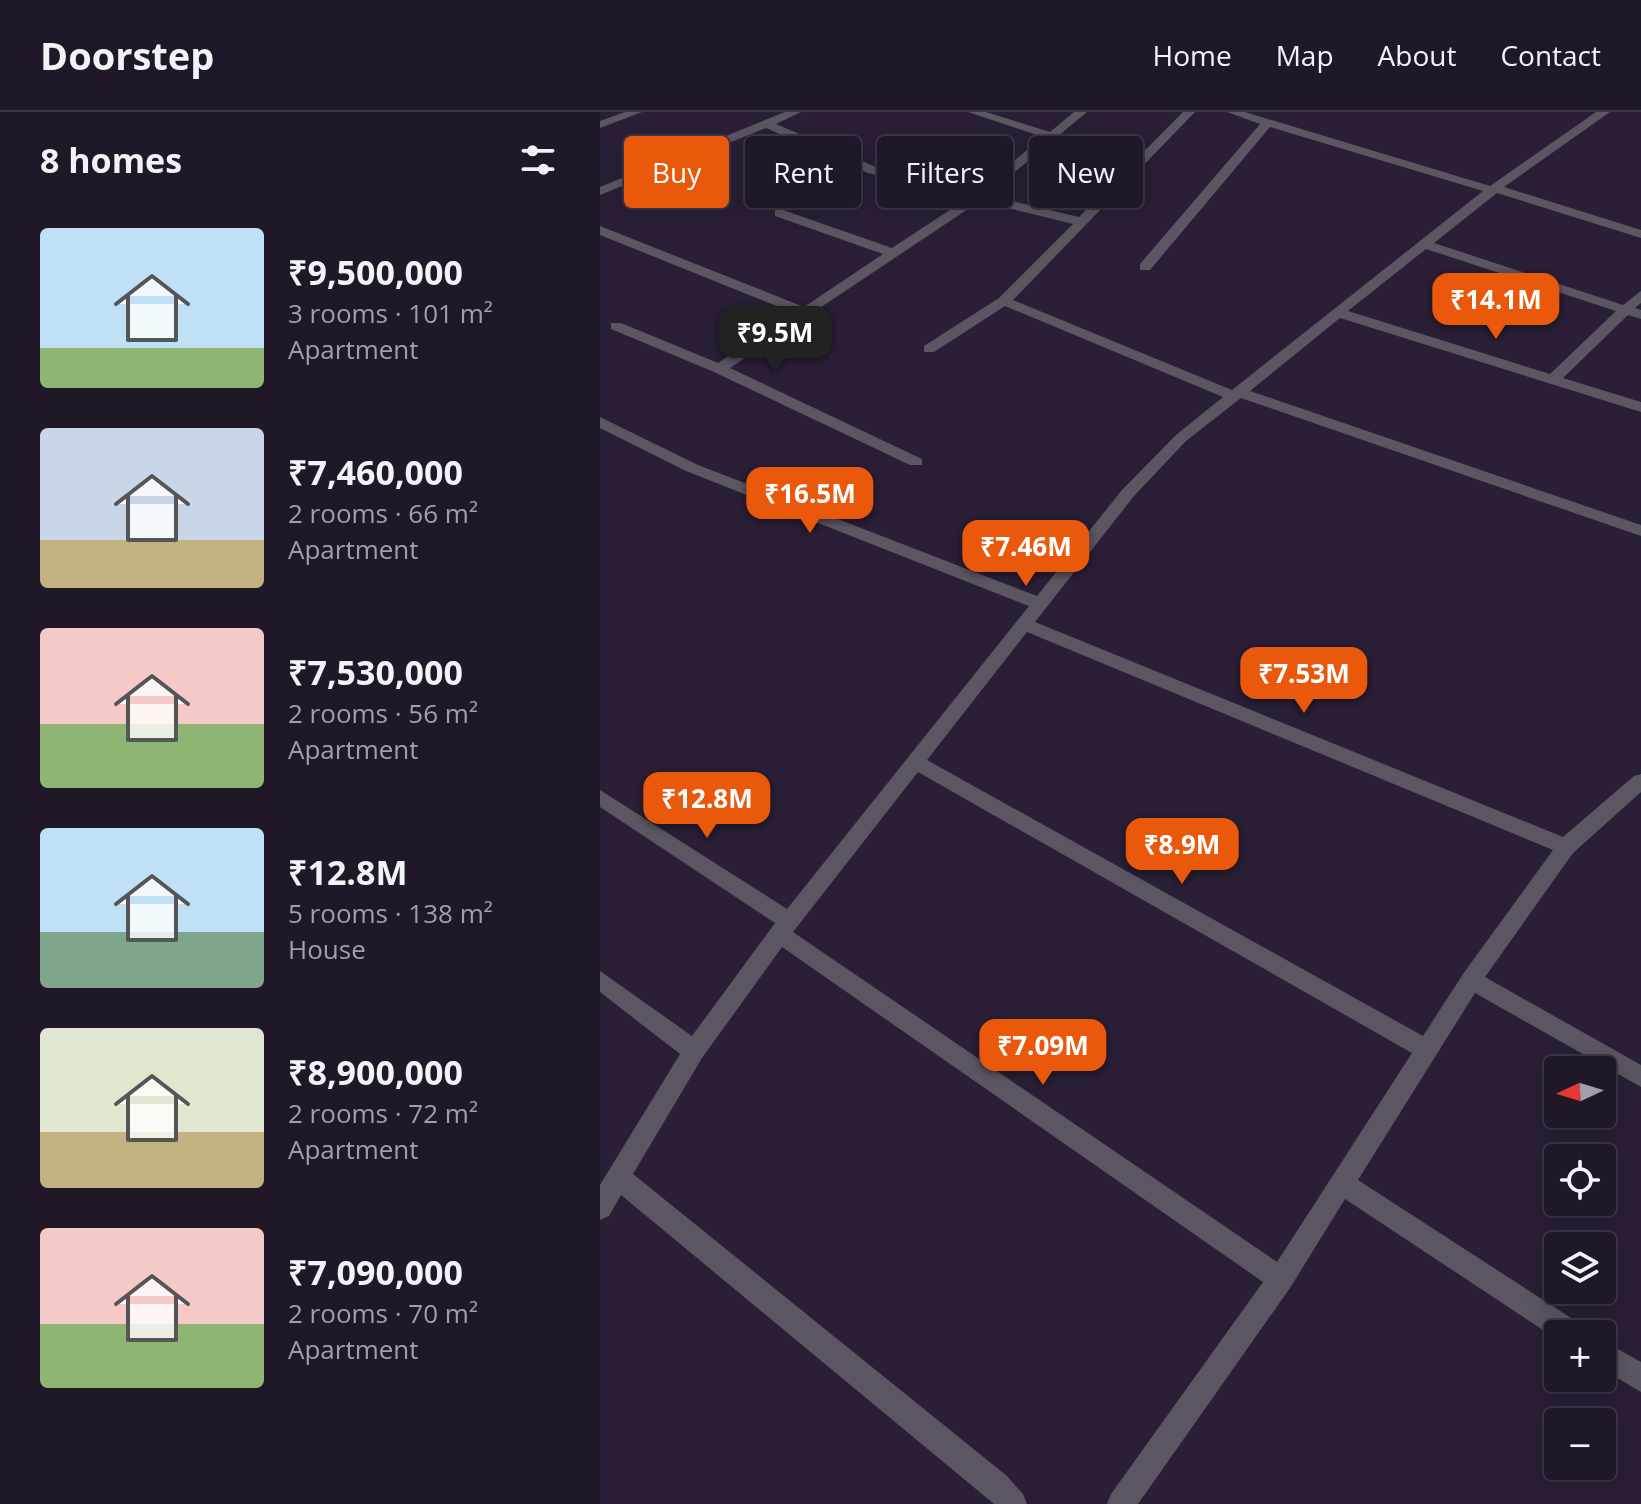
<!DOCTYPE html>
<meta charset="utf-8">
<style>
body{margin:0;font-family:"Open Sans",sans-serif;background:#282031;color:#f1f3f6;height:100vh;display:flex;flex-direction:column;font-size:30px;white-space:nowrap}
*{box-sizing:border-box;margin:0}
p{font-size:26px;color:#a29fa8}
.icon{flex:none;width:44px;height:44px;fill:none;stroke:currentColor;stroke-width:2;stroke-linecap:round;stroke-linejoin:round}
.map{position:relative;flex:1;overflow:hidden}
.drawer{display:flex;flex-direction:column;background:#201729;width:600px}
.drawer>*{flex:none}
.guide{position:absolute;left:24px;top:24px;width:760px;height:72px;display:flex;gap:16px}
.needle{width:52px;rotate:266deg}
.fabs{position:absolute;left:944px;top:944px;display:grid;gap:16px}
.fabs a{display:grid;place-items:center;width:72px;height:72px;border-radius:8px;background:#201729;box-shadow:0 4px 20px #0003,0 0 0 2px #3d3646;font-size:40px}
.price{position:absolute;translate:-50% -68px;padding:0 18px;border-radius:16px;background:#ea580c;color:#fff;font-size:26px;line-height:52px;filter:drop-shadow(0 2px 4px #0008)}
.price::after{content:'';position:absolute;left:50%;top:48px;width:24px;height:18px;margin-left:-12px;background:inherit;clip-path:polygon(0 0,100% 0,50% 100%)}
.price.current{background:#222;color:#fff}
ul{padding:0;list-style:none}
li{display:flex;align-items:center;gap:24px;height:200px;padding:0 40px}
li span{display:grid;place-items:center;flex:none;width:224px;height:160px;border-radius:8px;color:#555}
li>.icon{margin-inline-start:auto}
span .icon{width:96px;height:96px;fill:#fffc;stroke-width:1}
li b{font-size:34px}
h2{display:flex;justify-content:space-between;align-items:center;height:96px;padding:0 40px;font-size:34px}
.chip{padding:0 28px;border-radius:8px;background:#201729;box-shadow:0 4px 20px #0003,0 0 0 2px #3d3646;font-size:28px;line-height:72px}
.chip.current{background:#ea580c;color:#fff}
header{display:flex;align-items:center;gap:48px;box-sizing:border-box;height:112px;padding:0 40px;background:#201729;border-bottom:2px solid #3d3646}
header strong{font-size:38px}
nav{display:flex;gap:44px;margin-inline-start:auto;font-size:28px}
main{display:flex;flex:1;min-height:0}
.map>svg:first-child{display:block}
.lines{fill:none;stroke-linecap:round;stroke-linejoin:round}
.minor{fill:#5b5662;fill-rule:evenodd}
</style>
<header>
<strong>Doorstep</strong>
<nav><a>Home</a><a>Map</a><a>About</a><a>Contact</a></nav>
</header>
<main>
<section class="drawer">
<h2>8 homes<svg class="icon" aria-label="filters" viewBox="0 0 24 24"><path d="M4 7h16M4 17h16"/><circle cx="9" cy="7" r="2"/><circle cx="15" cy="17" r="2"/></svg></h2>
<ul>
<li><span style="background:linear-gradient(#bfe0f5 75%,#8fb573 0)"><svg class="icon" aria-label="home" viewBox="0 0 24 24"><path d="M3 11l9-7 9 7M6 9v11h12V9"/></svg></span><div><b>₹9,500,000</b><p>3 rooms · 101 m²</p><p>Apartment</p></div></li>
<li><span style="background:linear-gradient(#c9d6e8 70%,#c2b280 0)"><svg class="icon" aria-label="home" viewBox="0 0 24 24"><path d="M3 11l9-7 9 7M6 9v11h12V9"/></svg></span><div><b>₹7,460,000</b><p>2 rooms · 66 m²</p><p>Apartment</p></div></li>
<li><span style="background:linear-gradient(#f6c9c9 60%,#8fb573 0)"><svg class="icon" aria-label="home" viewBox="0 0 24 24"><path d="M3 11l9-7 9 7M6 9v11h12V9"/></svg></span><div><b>₹7,530,000</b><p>2 rooms · 56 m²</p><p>Apartment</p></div></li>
<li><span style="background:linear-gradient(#bfe0f5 65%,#7fa58c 0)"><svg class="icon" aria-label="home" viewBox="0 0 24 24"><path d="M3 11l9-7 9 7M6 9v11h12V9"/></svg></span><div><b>₹12.8M</b><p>5 rooms · 138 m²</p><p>House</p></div></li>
<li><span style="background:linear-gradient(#dfe7d0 65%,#c2b280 0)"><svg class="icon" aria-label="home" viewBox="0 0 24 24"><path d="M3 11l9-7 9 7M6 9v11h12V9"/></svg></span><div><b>₹8,900,000</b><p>2 rooms · 72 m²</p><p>Apartment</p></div></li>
<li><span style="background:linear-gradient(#f6c9c9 60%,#8fb573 0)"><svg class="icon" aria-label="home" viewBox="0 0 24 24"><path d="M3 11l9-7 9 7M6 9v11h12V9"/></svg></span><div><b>₹7,090,000</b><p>2 rooms · 70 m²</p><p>Apartment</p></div></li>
</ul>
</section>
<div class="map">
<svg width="1041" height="1392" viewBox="0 0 1041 1392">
<rect width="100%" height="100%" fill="#2a1f37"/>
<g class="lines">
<g class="minor">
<path d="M25 0H42L0 16V9Z"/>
<path d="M185 0H201L176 12 276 55 376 80 443 25 368 0H386L450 20 474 0H487L387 83 479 105 583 0H595L413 188 632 278 883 79 670 15 550 158H540V152L660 12 627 0H645L890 74 996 0H1010L904 75 1041 118V126L897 81 834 131 1023 193 1041 179V191L1035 196 1041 198V207L1028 203 963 266 1041 290V300L740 206 650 279 1041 413V424L641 286 586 329 534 384 435 510 963 725 1034 664 1041 662V680L973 741 885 865 1041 953V975L875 881 758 1068 982 1213 986 1222H958V1228L745 1087 690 1176 538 1392H507L511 1382 663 1170 182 835 102 946 33 1062 407 1364 423 1382 427 1392H394L21 1083 9 1104 0 1108V1073L80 942 0 880V859L92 924 175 811 0 695V678L187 797 429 494 86 359 0 316V305L98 353 437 484 522 378 576 323 623 285 405 194 334 240H324V234L399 186 473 112 380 89 130 256 322 347V353H310L114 260 11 217V211H21L118 251 194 201 0 123V114L204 195 283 142 175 104V98H183L292 136 368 86 268 61 166 16 0 83V75ZM826 137 1016 199 950 262 748 199ZM427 520 953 738 863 862 823 924 327 648ZM318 660 812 941 677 1150 193 820Z"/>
<path d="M1002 1228 1041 1250V1280L1002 1257Z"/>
</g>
</g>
</svg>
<div class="fabs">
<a><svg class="needle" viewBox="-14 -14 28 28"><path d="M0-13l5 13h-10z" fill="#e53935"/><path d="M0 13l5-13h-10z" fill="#a29fa8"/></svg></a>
<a><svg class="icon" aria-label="locate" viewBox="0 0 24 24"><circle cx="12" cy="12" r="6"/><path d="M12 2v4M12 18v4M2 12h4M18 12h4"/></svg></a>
<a><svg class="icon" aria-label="layers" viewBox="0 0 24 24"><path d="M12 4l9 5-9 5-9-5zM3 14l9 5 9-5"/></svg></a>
<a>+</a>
<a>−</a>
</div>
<b class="price" style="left:896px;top:229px">₹14.1M</b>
<b class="price current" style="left:175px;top:262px">₹9.5M</b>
<b class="price" style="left:210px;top:423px">₹16.5M</b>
<b class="price" style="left:426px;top:476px">₹7.46M</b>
<b class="price" style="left:704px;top:603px">₹7.53M</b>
<b class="price" style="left:107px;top:728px">₹12.8M</b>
<b class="price" style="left:582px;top:774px">₹8.9M</b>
<b class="price" style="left:443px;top:975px">₹7.09M</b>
<div class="guide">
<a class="chip current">Buy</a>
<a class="chip">Rent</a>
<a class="chip">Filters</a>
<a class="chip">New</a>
</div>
</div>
</main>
